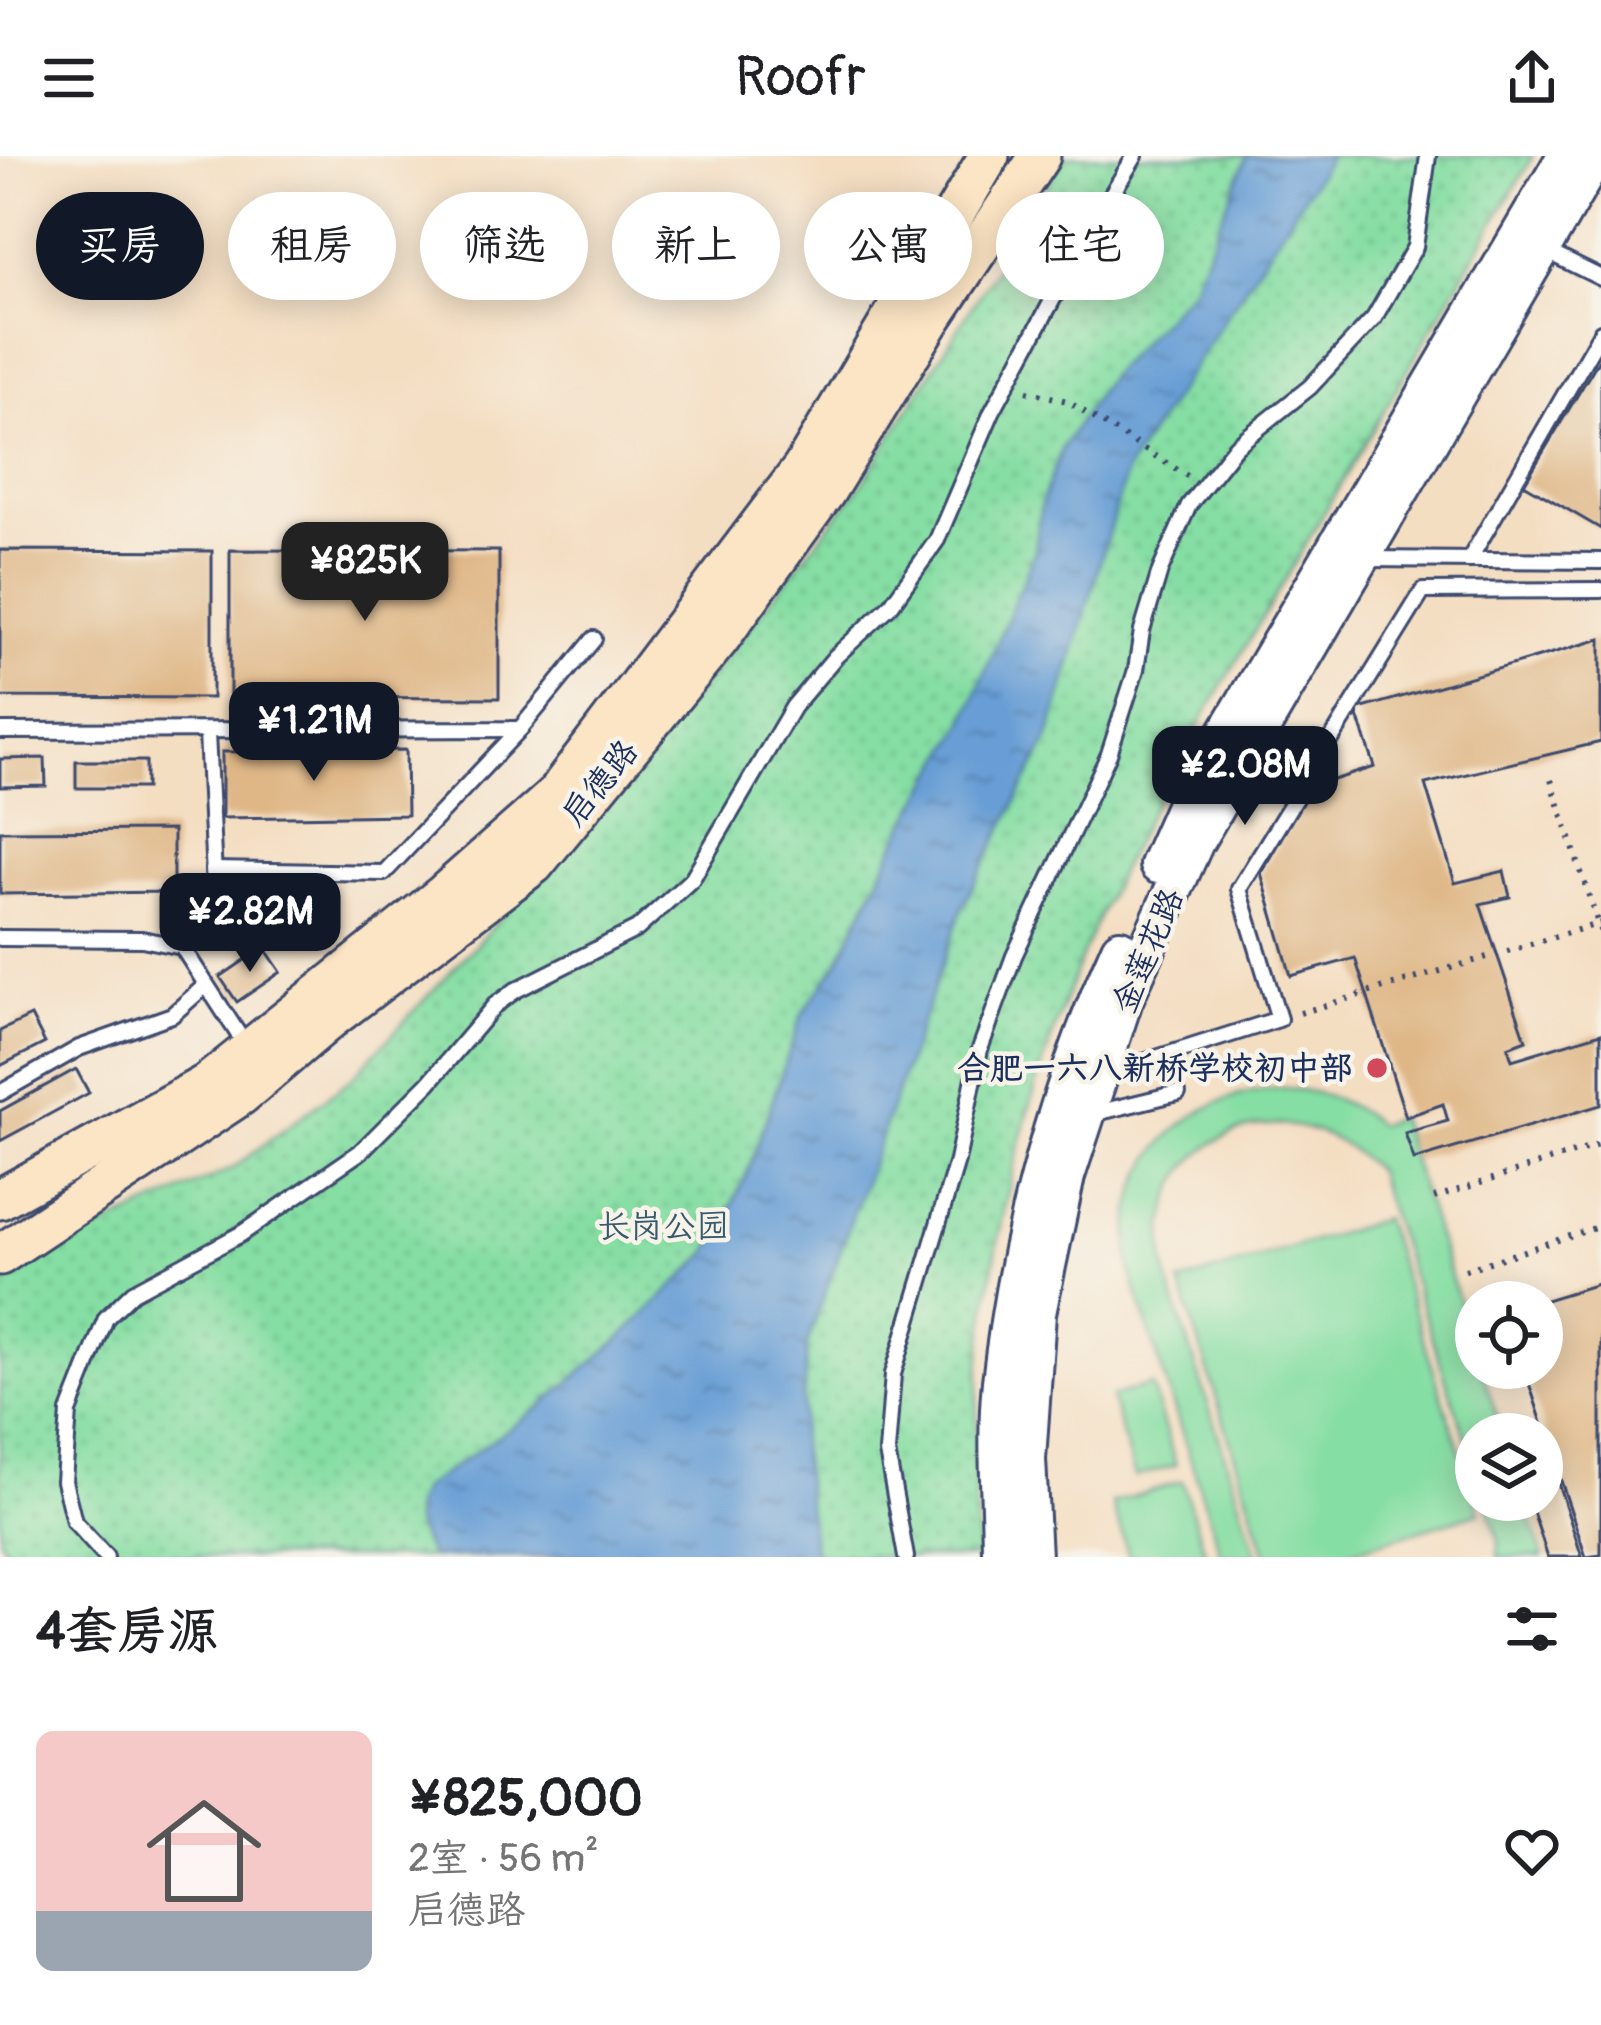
<!DOCTYPE html>
<html lang="zh">
<meta charset="utf-8">
<style>
body{margin:0;font-family:Pangolin,"LXGW WenKai TC",sans-serif;background:#f2f2f2;color:#202124;height:100vh;display:flex;flex-direction:column;font-size:45px;white-space:nowrap}
*{box-sizing:border-box;margin:0}
p{font-size:39px;color:#757577}
.icon{flex:none;width:66px;height:66px;fill:none;stroke:currentColor;stroke-width:2;stroke-linecap:round;stroke-linejoin:round}
.map{position:relative;height:1401px;overflow:hidden}
.details{display:flex;flex-direction:column;background:#fff;flex:1}
.details>*{flex:none}
.guide{position:absolute;left:36px;top:36px;width:1530px;height:108px;display:flex;gap:24px}
.tools{position:absolute;left:1455px;top:1125px;display:grid;gap:24px}
.tools a{display:grid;place-items:center;width:108px;height:108px;border-radius:50%;background:#fff;box-shadow:0 6px 30px #0003;font-size:60px}
.price{position:absolute;translate:-50% -102px;padding:0 27px;border-radius:24px;background:#111827;color:#fff;font-size:39px;line-height:78px;filter:drop-shadow(0 3px 6px #0008)}
.price::after{content:'';position:absolute;left:50%;top:72px;width:36px;height:27px;margin-left:-18px;background:inherit;clip-path:polygon(0 0,100% 0,50% 100%)}
.price.active{background:#222;color:#fff}
ul{padding:0;list-style:none}
li{display:flex;align-items:center;gap:36px;height:300px;padding:0 36px}
li+li{border-top:3px solid #e0e0e0}
li span{display:grid;place-items:center;flex:none;width:336px;height:240px;border-radius:18px;color:#555}
li>.icon{margin-inline-start:auto}
span .icon{width:144px;height:144px;fill:#fffc;stroke-width:1}
li b{font-size:51px}
h2{display:flex;justify-content:space-between;align-items:center;height:144px;padding:0 36px;font-size:51px}
.pill{padding:0 42px;border-radius:54px;background:#fff;box-shadow:0 6px 30px #0003;font-size:42px;line-height:108px}
.pill.active{background:#111827;color:#fff}
header{display:flex;justify-content:space-between;align-items:center;height:156px;padding:0 36px;background:#fff;font-size:54px;font-weight:600}
.map>svg:first-child{display:block}
.park{fill:url(#park-dots);stroke:#508680;stroke-width:3}
.pitch{fill:#85dea3;stroke:#508680;stroke-width:3}
.water{fill:url(#water-ripples);stroke:#41669a;stroke-width:3}
.building{fill:#dfb787}
.lines{fill:none;stroke-linecap:round;stroke-linejoin:round}
.service-casing{stroke:#3c496d;stroke-width:20}
.tertiary-casing{stroke:#3c496d;stroke-width:42}
.secondary-casing{stroke:#3c496d;stroke-width:45}
.path{stroke:#3c496d;stroke-width:6;stroke-dasharray:3 9;stroke-linecap:butt}
.service{stroke:#fff;stroke-width:14}
.tertiary{stroke:#fff;stroke-width:36}
.secondary{stroke:#fce5c4;stroke-width:39}
.poi-dot{fill:#d1495b;stroke:#f7f3e8;stroke-width:4.5}
.labels{text-anchor:middle;dominant-baseline:central;stroke-width:9;stroke-linejoin:round;paint-order:stroke}
.street-label{font-size:33px;fill:#1b2f5e;stroke:#f7f3e8}
.poi-label{font-size:33px;font-weight:bold;fill:#1b2f5e;stroke:#f7f3e8;text-anchor:end}
.park-label{font-size:33px;fill:#365b6f;stroke:#f7f3e8}
</style>
<header><svg class="icon" aria-label="menu" viewBox="0 0 24 24"><path d="M4 6h16M4 12h16M4 18h16"/></svg>Roofr<svg class="icon" aria-label="share" viewBox="0 0 24 24"><path d="M12 15V3M7 8l5-5 5 5M5 13v7h14v-7"/></svg></header>
<div class="map">
<svg width="1601" height="1401" viewBox="0 0 1601 1401">
<defs>
<pattern id="park-dots" width="8" height="8" patternUnits="userSpaceOnUse" patternTransform="scale(3)"><rect width="8" height="8" fill="#85dea3"/><path d="M2 2h.1M6 6h.1" fill="none" stroke="#72bf8f" stroke-width="1.8" stroke-linecap="round"/></pattern>
<pattern id="water-ripples" width="26" height="14" patternUnits="userSpaceOnUse" patternTransform="scale(3)"><rect width="26" height="14" fill="#679ed5"/><path d="M2 4q2-2 4 0t4 0M15 11q2-2 4 0t4 0" fill="none" stroke="#5481b0"/></pattern>
</defs>
<rect width="100%" height="100%" fill="#f7f3e8"/>
<filter id="ink" filterUnits="userSpaceOnUse"><feTurbulence type="fractalNoise" baseFrequency=".00833" numOctaves="2"/><feDisplacementMap in="SourceGraphic" scale="24" xChannelSelector="R" yChannelSelector="G"/><feConvolveMatrix kernelMatrix="1 2 1 2 8 2 1 2 1" color-interpolation-filters="sRGB"/></filter>
<filter id="wash" filterUnits="userSpaceOnUse"><feTurbulence type="fractalNoise" baseFrequency=".004" numOctaves="4" result="noise"/><feDisplacementMap in="SourceGraphic" scale="48" xChannelSelector="R" yChannelSelector="G"/><feGaussianBlur stdDeviation="2.7" result="paint"/><feColorMatrix in="noise" values="0 0 0 0 0 0 0 0 0 0 0 0 0 0 0 0 0 1.4 0 .05"/><feComposite in="paint" operator="in"/></filter>
<g filter="url(#wash)">
<rect width="100%" height="100%" fill="#f4dec2"/>
<path class="park" d="M1065 0H1533C1452 138 1371 277 1290 415 1220 536 1139 661 1086 790 1008 979 963 1197 978 1401H10L0 1383V1130L68 1087 233 1012 350 924 625 628 860 331Z"/>
<g class="pitch">
<path d="M1285 932C1319 935 1352 946 1378 969L1398 962 1476 1197V1212H1481L1503 1278H1476V1313L1376 1015C1277 914 1133 990 1169 1128L1258 1401H1222L1132 1121C1112 1016 1179 937 1285 932Z"/>
<path d="M1384 1063 1480 1356 1334 1401H1267L1180 1127Z"/>
<path d="M1151 1229 1176 1309 1135 1321 1111 1241Z"/>
<path d="M1182 1325 1207 1401H1129L1112 1347Z"/>
<path d="M1486 1344H1525L1543 1401H1498L1499 1387Z"/>
</g>
<path class="water" d="M1247 0H1330L1127 313 1049 582 963 750 807 1188 800 1289 815 1401H431C417 1374 405 1359 423 1332L538 1253 619 1184 708 1097 747 1018 803 856 836 810 904 671 964 567 1035 395 1041 349 1062 292 1108 221 1192 132Z"/>
<g id="blocks">
<g class="building">
<path d="M1601 200V373L1524 328Z"/>
<path d="M0 394 212 395V542L0 541Z"/>
<path d="M230 394 499 395V542L230 541Z"/>
<path d="M1601 483V586L1425 628 1455 727 1504 715 1510 741 1480 748 1526 884 1508 891 1512 904 1601 877V949L1414 1004 1405 977 1448 965 1443 948 1406 961 1355 802 1291 820 1261 717 1311 631 1375 611 1356 554Z"/>
<path d="M406 594 407 659 222 662V596Z"/>
<path d="M45 602 46 630 0 631V603Z"/>
<rect x="76" y="605" width="70" height="27"/>
<path d="M173 674V736L0 738V675Z"/>
<path d="M264 791 281 816 237 846 220 821Z"/>
<path d="M31 860 45 887 0 910V875Z"/>
<path d="M76 913 89 937 0 985V955Z"/>
<path d="M1601 1127V1399L1586 1401 1524 1212H1542V1145Z"/>
<path d="M1558 1327 1582 1401H1548L1529 1344H1542V1332Z"/>
</g>
</g>
</g>
<g filter="url(#ink)">
<use href="#blocks" fill-opacity="0" stroke="#3c496d" stroke-width="3"/>
<g class="lines">
<g class="service-casing">
<g id="service">
<path d="M1546 95 1601 122"/>
<path d="M1365 403 1601 405"/>
<path d="M1469 404 1601 176"/>
<path d="M0 575 520 573 594 483"/>
<path d="M207 577 214 721"/>
<path d="M0 782 142 783 182 791 246 890"/>
<path d="M182 791 215 740 213 714 384 717 521 572"/>
<path d="M1106 918 1279 863 1239 733 1423 435 1601 434"/>
<path d="M0 937 79 892 172 859 206 829"/>
<path d="M1092 958 1178 937"/>
<path d="M106 1401 74 1366 64 1325 69 1256 106 1162 133 1136 241 1078 360 996 429 927 495 849 516 834 637 773 692 723 793 551 835 501 891 449 937 384 992 256 1094 67 1135 0"/>
<path d="M906 1401 887 1296 893 1218 957 1005 980 893 1014 800 1109 598 1136 514 1142 475 1160 415 1189 349 1236 290 1310 231 1374 162 1415 91 1428 0"/>
</g>
</g>
<g class="tertiary-casing">
<g id="tertiary">
<path d="M1158 709 1185 648 1566 0"/>
<path d="M1001 1401C1001 1344 995 1283 1001 1226 1018 1076 1058 929 1120 792"/>
<path d="M1032 1401 1027 1303 1037 1157 1066 1020 1124 844 1195 686 1596 0"/>
</g>
</g>
<g class="secondary-casing">
<g id="secondary">
<path d="M0 1043 207 928 444 738 554 641 803 312 989 0"/>
<path d="M0 1099 241 939 330 863 534 708 719 483 825 336 930 165 1040 0"/>
</g>
</g>
<g class="path">
<path d="M1027 235 1067 245 1189 321"/>
<path d="M1551 624 1601 777"/>
<path d="M1300 857 1601 767"/>
<path d="M1434 1042 1601 988"/>
<path d="M1465 1114 1601 1070"/>
</g>
<use href="#service" class="service"/>
<use href="#tertiary" class="tertiary"/>
<use href="#secondary" class="secondary"/>
</g>
</g>
<circle class="poi-dot" cx="1377" cy="912" r="12"/>
<g class="labels">
<g class="street-label">
<text transform="translate(600 627) rotate(-51)">启德路</text>
<text transform="translate(1148 795) rotate(-67)">金莲花路</text>
</g>
<g class="poi-label">
<text x="1353" y="912">合肥一六八新桥学校初中部</text>
</g>
<g class="park-label">
<text x="663" y="1070">长岗公园</text>
</g>
</g>
</svg>
<div class="tools">
<a><svg class="icon" aria-label="locate" viewBox="0 0 24 24"><circle cx="12" cy="12" r="6"/><path d="M12 2v4M12 18v4M2 12h4M18 12h4"/></svg></a>
<a><svg class="icon" aria-label="layers" viewBox="0 0 24 24"><path d="M12 4l9 5-9 5-9-5zM3 14l9 5 9-5"/></svg></a>
</div>
<b class="price active" style="left:365px;top:468px">¥825K</b>
<b class="price" style="left:314px;top:628px">¥1.21M</b>
<b class="price" style="left:1245px;top:672px">¥2.08M</b>
<b class="price" style="left:250px;top:819px">¥2.82M</b>
<div class="guide">
<a class="pill active">买房</a>
<a class="pill">租房</a>
<a class="pill">筛选</a>
<a class="pill">新上</a>
<a class="pill">公寓</a>
<a class="pill">住宅</a>
</div>
</div>
<section class="details">
<h2>4套房源<svg class="icon" aria-label="filters" viewBox="0 0 24 24"><path d="M4 7h16M4 17h16"/><circle cx="9" cy="7" r="2"/><circle cx="15" cy="17" r="2"/></svg></h2>
<ul>
<li><span style="background:linear-gradient(#f6c9c9 75%,#9aa5b1 0)"><svg class="icon" aria-label="home" viewBox="0 0 24 24"><path d="M3 11l9-7 9 7M6 9v11h12V9"/></svg></span><div><b>¥825,000</b><p>2室 · 56 m²</p><p>启德路</p></div><svg class="icon" aria-label="heart" viewBox="0 0 24 24"><path d="M12 20l-8-8c-3-5 5-10 8-4 3-6 11-1 8 4z"/></svg></li>
</ul>
</section>
